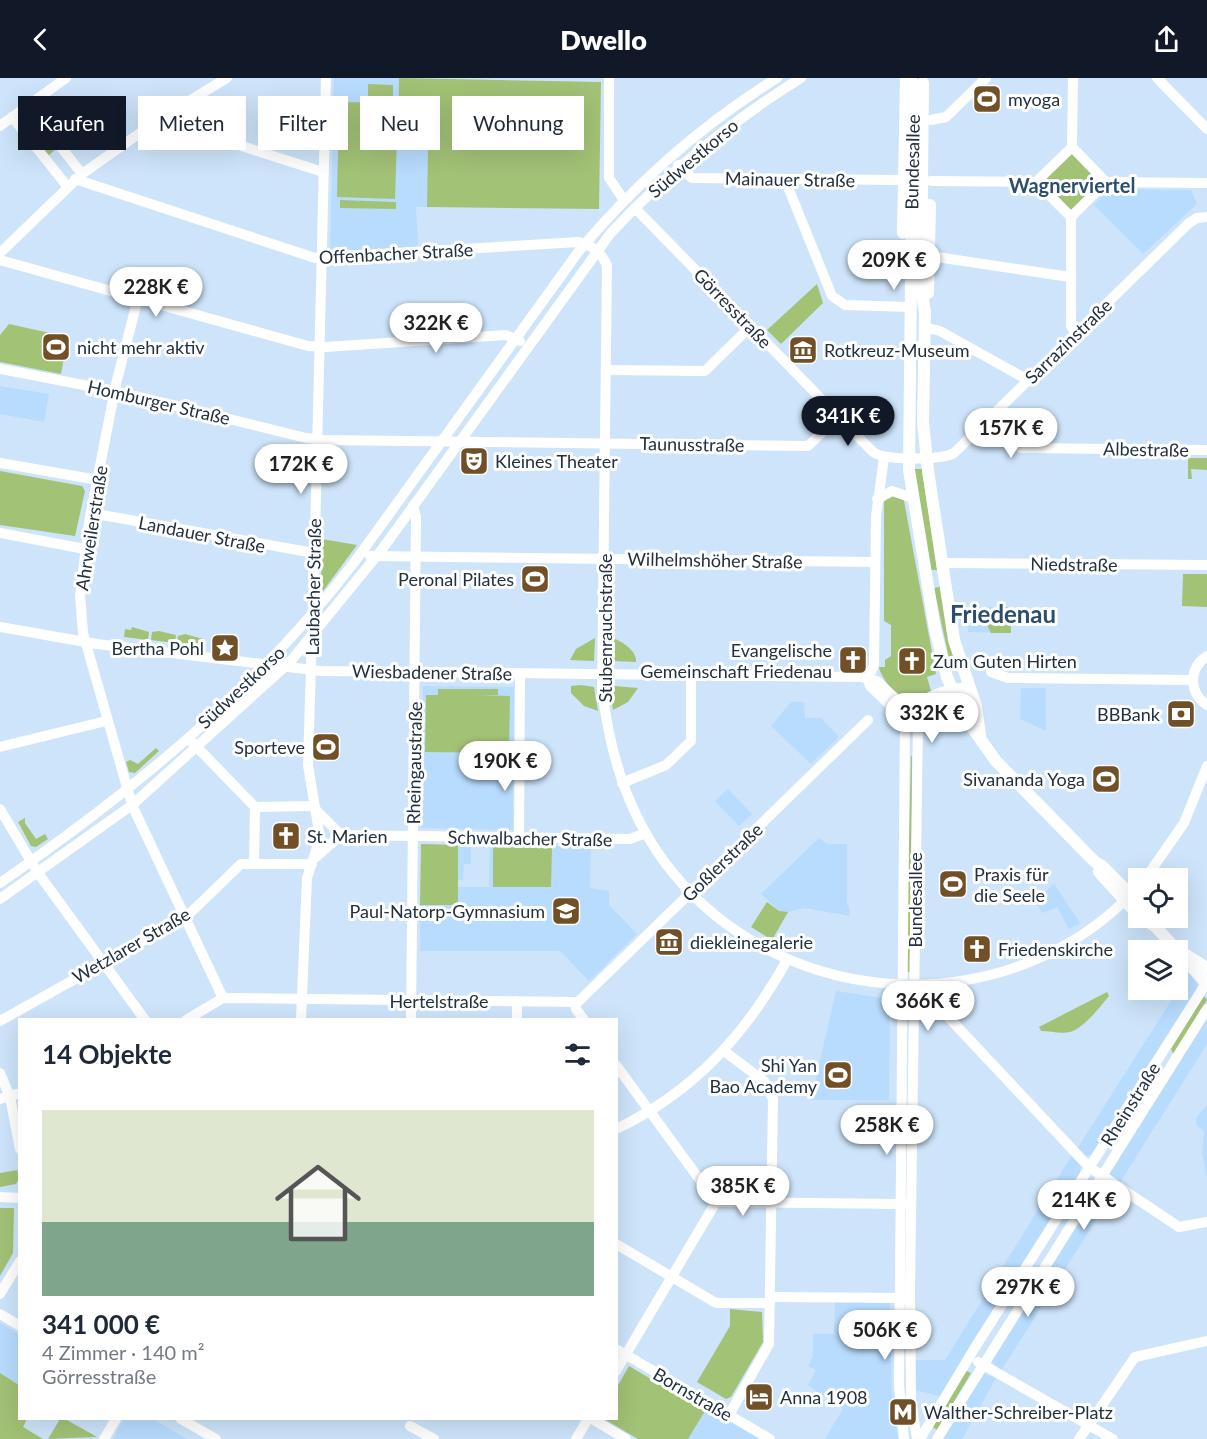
<!DOCTYPE html>
<html lang="de">
<meta charset="utf-8">
<style>
body{margin:0;font-family:Lato,sans-serif;background:#f6f6f7;color:#1f2937;height:100vh;display:flex;flex-direction:column;font-size:22px;white-space:nowrap}
*{box-sizing:border-box;margin:0}
p{font-size:20px;color:#747a83}
.icon{flex:none;width:33px;height:33px;fill:none;stroke:currentColor;stroke-width:2;stroke-linecap:round;stroke-linejoin:round}
.map{position:relative;flex:1;overflow:hidden}
.panel{position:absolute;left:18px;top:940px;width:600px;height:402px;display:flex;flex-direction:column;background:#fff;border-radius:0px;box-shadow:0 6px 24px #0002}
.panel>*{flex:none}
.banner{position:absolute;left:18px;top:18px;width:600px;height:54px;display:flex;gap:12px}
.controls{position:absolute;left:1128px;top:790px;display:grid;gap:12px}
.controls a{display:grid;place-items:center;width:60px;height:60px;border-radius:0px;background:#fff;box-shadow:0 6px 24px #0002;font-size:30px}
.price{position:absolute;translate:-50% -51px;padding:0 14px;border-radius:21px;background:#fff;color:#222;font-size:20px;line-height:39px;filter:drop-shadow(0 2px 3px #0008)}
.price::after{content:'';position:absolute;left:50%;top:36px;width:18px;height:14px;margin-left:-9px;background:inherit;clip-path:polygon(0 0,100% 0,50% 100%)}
.price.current{background:#111827;color:#fff}
ul{padding:0;list-style:none}
li{display:grid;align-content:center;gap:12px;height:318px;padding:0 24px}
li+li{border-top:2px solid #e0e1e3}
li span{display:grid;place-items:center;height:186px;border-radius:0px;color:#555}
li>.icon{margin-inline-start:auto}
span .icon{width:108px;height:108px;fill:#fffc;stroke-width:1}
li b{font-size:26px}
h2{display:flex;justify-content:space-between;align-items:center;height:72px;padding:0 24px;font-size:26px}
.pill{padding:0 21px;border-radius:0px;background:#fff;box-shadow:0 6px 24px #0002;font-size:21px;line-height:54px}
.pill.current{background:#111827;color:#fff}
header{display:flex;justify-content:space-between;align-items:center;height:78px;padding:0 24px;background:#111827;color:#fff;font-size:27px;font-weight:800}
.map>svg:first-child{display:block}
.built{fill:#b8dcfe}
.green{fill:#a2c276}
.lines{fill:none;stroke-linecap:round;stroke-linejoin:round}
.minor{stroke:#fff;stroke-width:10}
.major{stroke:#fff;stroke-width:12}
.labels{text-anchor:middle;dominant-baseline:central;stroke-width:6;stroke-linejoin:round;paint-order:stroke}
.poi-label{font-size:18px;fill:#22313f;stroke:#fff;text-anchor:start}
.street-label{font-size:18px;fill:#22313f;stroke:#fff}
.neighbourhood-label{font-size:20px;font-weight:bold;fill:#2c4e6d;stroke:#fff}
.district-label{font-size:24px;font-weight:bold;fill:#2c4e6d;stroke:#fff}
</style>
<header><svg class="icon" aria-label="back" viewBox="0 0 24 24"><path d="M15 5l-7 7 7 7"/></svg>Dwello<svg class="icon" aria-label="share" viewBox="0 0 24 24"><path d="M12 15V3M7 8l5-5 5 5M5 13v7h14v-7"/></svg></header>
<div class="map">
<svg width="1207" height="1361" viewBox="0 0 1207 1361">
<rect width="100%" height="100%" fill="#cde4fa"/>
<g class="built">
<path d="M334 0H399L398 66 428 67 427 129H416L418 168 330 175Z"/>
<path d="M1110 111 1191 112 1197 126 1143 176 1094 127Z"/>
<path d="M0 308 49 316 44 344 0 336Z"/>
<path d="M967 529H1010L1011 555 968 554Z"/>
<path d="M423 608 514 609 513 752 421 750Z"/>
<path d="M1021 610H1046V653L1020 641Z"/>
<path d="M791 624H804L805 640H821L839 659 811 686 771 648Z"/>
<path d="M728 711 752 736 739 748 715 723Z"/>
<path d="M819 760 827 766H847V827L849 828 850 838 804 830 785 835 779 833 761 816Z"/>
<path d="M458 767H471V786H464L463 802H458Z"/>
<path d="M490 767 591 768 590 810 609 813V827L637 856 589 903 560 873H420V827H457L458 809H489Z"/>
<path d="M1054 806 1080 845 1069 851 1057 829 1042 835 1035 823Z"/>
<path d="M1187 892 1197 906 1196 912 1091 1077 1084 1078 1077 1071 1178 912Z"/>
<path d="M836 913 890 921 889 1022H811Z"/>
<path d="M1207 940V966L1119 1106 1109 1095Z"/>
<path d="M1207 1027V1100L1202 1075 1204 1053 1197 1048 1196 1040Z"/>
<path d="M1072 1077 1081 1087 1080 1094 940 1318 915 1312V1282H945Z"/>
<path d="M1106 1107 1115 1112 1001 1293 990 1282 1101 1108Z"/>
<path d="M835 1224 890 1225 892 1322 898 1361H825L843 1331 808 1307 816 1292 808 1288 813 1278V1256H834Z"/>
<path d="M0 1245 19 1256V1307L0 1295Z"/>
<path d="M983 1295 996 1300 962 1361H943Z"/>
<path d="M707 1329 762 1361H688Z"/>
<path d="M124 1341H153L187 1361H113Z"/>
</g>
<g class="green">
<path d="M399 0 601 4 599 131 427 129 428 67H398Z"/>
<path d="M368 6 393 7V20L368 19Z"/>
<path d="M339 24 398 25 395 121 337 119Z"/>
<path d="M31 36 57 70 48 78 21 43Z"/>
<path d="M1072 76 1100 105 1071 132 1043 103Z"/>
<path d="M340 122 396 124V131L340 130Z"/>
<path d="M817 206 823 225 781 266 767 252Z"/>
<path d="M9 246 68 259 61 296 0 284V257Z"/>
<path d="M1188 380H1207V392L1191 391 1192 401H1188Z"/>
<path d="M914 391H922L937 492H931Z"/>
<path d="M0 393 82 408 85 413 75 458 0 447Z"/>
<path d="M891 416 902 419 904 423 936 596 927 599 931 613C907 626 892 618 880 593L879 589H885V582L891 578V547L884 543V424Z"/>
<path d="M322 461 357 467 323 513 321 512Z"/>
<path d="M1183 496H1207V529L1182 528Z"/>
<path d="M940 509 955 588 951 590 934 510Z"/>
<path d="M998 529H1010L1011 555H991L987 547 988 536 998 535Z"/>
<path d="M132 549 149 554 148 562 124 559 125 551 131 552Z"/>
<path d="M159 553 176 557 175 565 151 562 152 554Z"/>
<path d="M185 556 203 561 202 569 177 566 178 558Z"/>
<path d="M595 560 594 583 570 582 576 571Z"/>
<path d="M613 560C623 564 637 573 636 584L612 583Z"/>
<path d="M581 607 594 609 598 633 584 628 571 615V608Z"/>
<path d="M614 608 638 610 628 624 613 632 610 612Z"/>
<path d="M438 611H498V617H476L510 618 509 675 425 674 426 617H438Z"/>
<path d="M156 670 159 673 135 695 129 694 126 684 130 682 138 686Z"/>
<path d="M911 677 912 679 911 894H906Z"/>
<path d="M25 740V745L36 761 45 756 48 761 36 769 31 768 18 744Z"/>
<path d="M421 766 458 767V827H420Z"/>
<path d="M493 769 552 770 551 809H493Z"/>
<path d="M767 824 779 833 788 834 772 862 751 849Z"/>
<path d="M1107 914 1109 918C1100 929 1084 950 1070 954 1061 956 1050 953 1041 953L1039 949Z"/>
<path d="M1204 918 1207 922 1174 977 1171 971Z"/>
<path d="M17 1092 19 1101 16 1106 0 1109V1095Z"/>
<path d="M0 1130H14L13 1175 0 1198Z"/>
<path d="M730 1231 762 1234 763 1264 731 1319 726 1321 697 1304 730 1248Z"/>
<path d="M629 1288 705 1333 688 1361H638L604 1341H616L617 1309Z"/>
<path d="M966 1293 971 1295 937 1352 933 1349Z"/>
<path d="M0 1295 19 1307 20 1341H27L23 1349 43 1361H0Z"/>
<path d="M60 1341H65L97 1359 48 1361Z"/>
</g>
<g class="lines">
<g class="minor">
<path d="M609 0V100L624 122"/>
<path d="M1157 0 1207 51"/>
<path d="M28 27 82 96"/>
<path d="M164 38 170 45 323 94"/>
<path d="M12 39 67 108"/>
<path d="M931 42 946 39 986 0"/>
<path d="M0 48 66 0"/>
<path d="M1072 69 1106 104 1071 139 1036 104Z"/>
<path d="M1072 69 1073 0"/>
<path d="M678 87 692 100 903 102"/>
<path d="M75 101 315 180 578 164C591 166 603 176 607 188L602 611C610 678 629 741 673 795 789 937 1014 945 1138 809"/>
<path d="M788 101V109L832 218 845 227 909 229"/>
<path d="M931 103 1036 104"/>
<path d="M1106 104 1207 105"/>
<path d="M635 130 873 374C884 383 941 382 954 375L1189 145 1197 140 1207 139"/>
<path d="M1071 139V248L1076 256"/>
<path d="M0 175 82 96 164 38 227 0"/>
<path d="M930 178 1070 199"/>
<path d="M0 182 308 268 326 269 506 257 520 263"/>
<path d="M138 220 116 306 89 444 80 517 83 555 132 727 223 920"/>
<path d="M924 249 940 253 1028 302"/>
<path d="M0 291 115 313 306 360 325 362 808 368 839 338"/>
<path d="M606 292 705 293 751 248"/>
<path d="M990 340 1021 370 1207 372"/>
<path d="M0 385 98 402"/>
<path d="M877 421 892 413 913 420"/>
<path d="M91 435 314 475"/>
<path d="M0 455 85 471"/>
<path d="M370 478 875 484"/>
<path d="M941 485 1207 487"/>
<path d="M313 540 326 0"/>
<path d="M0 549 97 566 321 593 860 599 877 603 918 642"/>
<path d="M1207 578C1188 591 1189 615 1207 627"/>
<path d="M991 594 1008 600 1192 602"/>
<path d="M868 602 874 587 876 438 884 380"/>
<path d="M868 602 870 608 905 642C929 642 953 627 968 609"/>
<path d="M192 664 255 729"/>
<path d="M0 669 106 643"/>
<path d="M622 705 666 687 691 663V597"/>
<path d="M0 731 38 795 145 942"/>
<path d="M316 732 341 757"/>
<path d="M519 759 520 595"/>
<path d="M316 779 341 757 630 761 646 755"/>
<path d="M312 786H254L255 729 314 728"/>
<path d="M1145 801 1184 745 1207 688"/>
<path d="M0 805C133 713 258 611 356 482L579 173C635 106 703 46 777 0"/>
<path d="M0 821 132 727 290 584 383 470 610 156C662 99 736 40 801 0"/>
<path d="M944 907 947 935 950 941 1089 1089 1179 1149 1207 1144"/>
<path d="M575 924 576 931 584 942"/>
<path d="M186 942 223 920 578 924 868 642"/>
<path d="M301 942 307 800 320 760 308 687 312 555"/>
<path d="M411 942 416 439 413 428"/>
<path d="M517 942V923"/>
<path d="M0 943 186 839 241 786H254"/>
<path d="M724 973 764 1003 773 1021 769 1266 729 1337"/>
<path d="M616 987 716 1124"/>
<path d="M0 995 10 1019 20 1071"/>
<path d="M0 1021 20 1015"/>
<path d="M616 1051C694 1014 746 956 787 882"/>
<path d="M0 1119 20 1120"/>
<path d="M716 1124 906 1126"/>
<path d="M616 1166 716 1225H770"/>
<path d="M0 1216 20 1183"/>
<path d="M770 1219 905 1220"/>
<path d="M0 1236 20 1248"/>
<path d="M616 1271 770 1361"/>
<path d="M978 1284 1113 1361"/>
<path d="M616 1293 716 1124"/>
<path d="M181 1341 216 1361"/>
<path d="M592 1341 626 1361"/>
<path d="M410 1348 434 1361"/>
<path d="M104 1361 116 1341"/>
<path d="M576 1361 588 1341"/>
<path d="M904 1361 899 1307 905 642C914 621 946 610 968 609"/>
<path d="M917 1361 911 1322 910 1211 918 642"/>
<path d="M920 1361 974 1271 1207 904"/>
<path d="M937 1361 1207 931"/>
<path d="M1079 1361 1135 1279 1207 1263"/>
</g>
<g class="major">
<path d="M913 5 909 392 935 551 947 599 964 638 996 683 1095 784 1102 788 1138 824"/>
<path d="M923 5 921 209 925 234 923 344 928 393 954 562 976 628 980 657"/>
<path d="M903 155 906 0"/>
<path d="M928 215 930 127"/>
<path d="M1099 794 1138 837"/>
<path d="M1142 840 1156 849 1207 906"/>
<path d="M1183 875 1207 890"/>
</g>
</g>
<defs>
<g id="stadium-square" transform="scale(1.5)"><rect x="-9" y="-9" width="18" height="18" rx="4" fill="#714f27" stroke="#fff"/><path d="M0-5a6.5 5 0 1 0 0 10a6.5 5 0 1 0 0-10ZM-3.5-1.8h7v3.6h-7Z" fill="#fff"/></g>
<g id="museum-square" transform="scale(1.5)"><rect x="-9" y="-9" width="18" height="18" rx="4" fill="#714f27" stroke="#fff"/><path d="M0-6L6-3V-2H-6V-3ZM-5-1h2V3h-2ZM-1-1h2V3h-2ZM3-1h2V3H3ZM-6 4H6V6H-6Z" fill="#fff"/></g>
<g id="theatre-square" transform="scale(1.5)"><rect x="-9" y="-9" width="18" height="18" rx="4" fill="#714f27" stroke="#fff"/><path d="M-5-5.5Q0-4 5-5.5V0Q5 5 0 6Q-5 5-5 0ZM-3.3-2.5H-1v1.5H-3.3ZM1-2.5H3.3v1.5H1ZM-2.8 1Q0 5.5 2.8 1Z" fill="#fff"/></g>
<g id="sight-square" transform="scale(1.5)"><rect x="-9" y="-9" width="18" height="18" rx="4" fill="#714f27" stroke="#fff"/><path d="M0-6L1.8-2.2L6-1.7L2.9 1.2L3.7 5.4L0 3.3L-3.7 5.4L-2.9 1.2L-6-1.7L-1.8-2.2Z" fill="#fff"/></g>
<g id="church-square" transform="scale(1.5)"><rect x="-9" y="-9" width="18" height="18" rx="4" fill="#714f27" stroke="#fff"/><path d="M-1.2-6h2.4v3.5h3.3v2.4h-3.3V6h-2.4V-.1h-3.3v-2.4h3.3Z" fill="#fff"/></g>
<g id="bank-square" transform="scale(1.5)"><rect x="-9" y="-9" width="18" height="18" rx="4" fill="#714f27" stroke="#fff"/><path d="M-6-4H6V4H-6ZM0-2.3a2.3 2.3 0 1 0 0 4.6a2.3 2.3 0 1 0 0-4.6Z" fill="#fff"/></g>
<g id="school-square" transform="scale(1.5)"><rect x="-9" y="-9" width="18" height="18" rx="4" fill="#714f27" stroke="#fff"/><path d="M0-5L7-2L0 1L-7-2ZM-4 1L0 2.5L4 1V4Q0 6-4 4Z" fill="#fff"/></g>
<g id="hotel-square" transform="scale(1.5)"><rect x="-9" y="-9" width="18" height="18" rx="4" fill="#714f27" stroke="#fff"/><path d="M-6-4.5h1.5V1H6V5H4.5V3h-9V5H-6ZM-4 0a1.8 1.8 0 1 1 3.6 0ZM.5 0V-2.5h3Q6-2.5 6 0Z" fill="#fff"/></g>
<g id="metro-square" transform="scale(1.5)"><rect x="-9" y="-9" width="18" height="18" rx="4" fill="#714f27" stroke="#fff"/><path d="M-5.5 5V-5H-3L0 0L3-5H5.5V5H3V-.5L0 4L-3-.5V5Z" fill="#fff"/></g>
</defs>
<g fill-rule="evenodd">
<use href="#stadium-square" x="987" y="21"/>
<use href="#stadium-square" x="56" y="269"/>
<use href="#museum-square" x="803" y="272"/>
<use href="#theatre-square" x="474" y="383"/>
<use href="#stadium-square" x="535" y="501"/>
<use href="#sight-square" x="225" y="570"/>
<use href="#church-square" x="853" y="582"/>
<use href="#church-square" x="912" y="583"/>
<use href="#bank-square" x="1181" y="636"/>
<use href="#stadium-square" x="326" y="669"/>
<use href="#stadium-square" x="1106" y="701"/>
<use href="#church-square" x="286" y="758"/>
<use href="#stadium-square" x="953" y="806"/>
<use href="#school-square" x="566" y="833"/>
<use href="#museum-square" x="669" y="864"/>
<use href="#church-square" x="977" y="871"/>
<use href="#stadium-square" x="838" y="997"/>
<use href="#hotel-square" x="759" y="1319"/>
<use href="#metro-square" x="903" y="1334"/>
</g>
<g class="labels">
<g class="poi-label">
<text x="1008" y="21">myoga</text>
<text x="77" y="269">nicht mehr aktiv</text>
<text x="824" y="272">Rotkreuz-Museum</text>
<text x="495" y="383">Kleines Theater</text>
<text x="514" y="501" text-anchor="end">Peronal Pilates</text>
<text x="204" y="570" text-anchor="end">Bertha Pohl</text>
<text x="832" y="572" text-anchor="end">Evangelische<tspan x="832" dy="21">Gemeinschaft Friedenau</tspan></text>
<text x="933" y="583">Zum Guten Hirten</text>
<text x="1160" y="636" text-anchor="end">BBBank</text>
<text x="305" y="669" text-anchor="end">Sporteve</text>
<text x="1085" y="701" text-anchor="end">Sivananda Yoga</text>
<text x="307" y="758">St. Marien</text>
<text x="974" y="796">Praxis für<tspan x="974" dy="21">die Seele</tspan></text>
<text x="545" y="833" text-anchor="end">Paul-Natorp-Gymnasium</text>
<text x="690" y="864">diekleinegalerie</text>
<text x="998" y="871">Friedenskirche</text>
<text x="817" y="987" text-anchor="end">Shi Yan<tspan x="817" dy="21">Bao Academy</tspan></text>
<text x="780" y="1319">Anna 1908</text>
<text x="924" y="1334">Walther-Schreiber-Platz</text>
</g>
<g class="street-label">
<text transform="translate(693 80) rotate(-40)">Südwestkorso</text>
<text transform="translate(912 84) rotate(-89)">Bundesallee</text>
<text transform="translate(790 101) rotate(1)">Mainauer Straße</text>
<text transform="translate(396 175) rotate(-3)">Offenbacher Straße</text>
<text transform="translate(733 230) rotate(46)">Görresstraße</text>
<text transform="translate(1068 263) rotate(-44)">Sarrazinstraße</text>
<text transform="translate(159 324) rotate(13)">Homburger Straße</text>
<text transform="translate(692 366) rotate(1)">Taunusstraße</text>
<text transform="translate(1146 371) rotate(1)">Albestraße</text>
<text transform="translate(91 450) rotate(-81)">Ahrweilerstraße</text>
<text transform="translate(202 456) rotate(11)">Landauer Straße</text>
<text transform="translate(715 482) rotate(1)">Wilhelmshöher Straße</text>
<text transform="translate(1074 486) rotate(1)">Niedstraße</text>
<text transform="translate(313 509) rotate(-89)">Laubacher Straße</text>
<text transform="translate(605 550) rotate(-90)">Stubenrauchstraße</text>
<text transform="translate(432 594) rotate(1)">Wiesbadener Straße</text>
<text transform="translate(241 609) rotate(-43)">Südwestkorso</text>
<text transform="translate(414 685) rotate(-89)">Rheingaustraße</text>
<text transform="translate(530 760) rotate(1)">Schwalbacher Straße</text>
<text transform="translate(722 784) rotate(-44)">Goßlerstraße</text>
<text transform="translate(915 822) rotate(-90)">Bundesallee</text>
<text transform="translate(131 867) rotate(-30)">Wetzlarer Straße</text>
<text x="439" y="923">Hertelstraße</text>
<text transform="translate(1130 1026) rotate(-58)">Rheinstraße</text>
<text transform="translate(693 1316) rotate(30)">Bornstraße</text>
</g>
<g class="neighbourhood-label">
<text x="1072" y="107">Wagnerviertel</text>
</g>
<g class="district-label">
<text x="1003" y="535">Friedenau</text>
</g>
</g>
</svg>
<div class="controls">
<a><svg class="icon" aria-label="locate" viewBox="0 0 24 24"><circle cx="12" cy="12" r="6"/><path d="M12 2v4M12 18v4M2 12h4M18 12h4"/></svg></a>
<a><svg class="icon" aria-label="layers" viewBox="0 0 24 24"><path d="M12 4l9 5-9 5-9-5zM3 14l9 5 9-5"/></svg></a>
</div>
<b class="price" style="left:894px;top:213px">209K €</b>
<b class="price" style="left:156px;top:240px">228K €</b>
<b class="price" style="left:436px;top:276px">322K €</b>
<b class="price current" style="left:848px;top:369px">341K €</b>
<b class="price" style="left:1011px;top:381px">157K €</b>
<b class="price" style="left:301px;top:417px">172K €</b>
<b class="price" style="left:932px;top:666px">332K €</b>
<b class="price" style="left:505px;top:714px">190K €</b>
<b class="price" style="left:928px;top:954px">366K €</b>
<b class="price" style="left:887px;top:1078px">258K €</b>
<b class="price" style="left:743px;top:1139px">385K €</b>
<b class="price" style="left:1084px;top:1153px">214K €</b>
<b class="price" style="left:1028px;top:1240px">297K €</b>
<b class="price" style="left:885px;top:1283px">506K €</b>
<div class="banner">
<a class="pill current">Kaufen</a>
<a class="pill">Mieten</a>
<a class="pill">Filter</a>
<a class="pill">Neu</a>
<a class="pill">Wohnung</a>
</div>
<section class="panel">
<h2>14 Objekte<svg class="icon" aria-label="filters" viewBox="0 0 24 24"><path d="M4 7h16M4 17h16"/><circle cx="9" cy="7" r="2"/><circle cx="15" cy="17" r="2"/></svg></h2>
<ul>
<li><span style="background:linear-gradient(#dfe7d0 60%,#7fa58c 0)"><svg class="icon" aria-label="home" viewBox="0 0 24 24"><path d="M3 11l9-7 9 7M6 9v11h12V9"/></svg></span><div><b>341 000 €</b><p>4 Zimmer · 140 m²</p><p>Görresstraße</p></div></li>
</ul>
</section>
</div>
